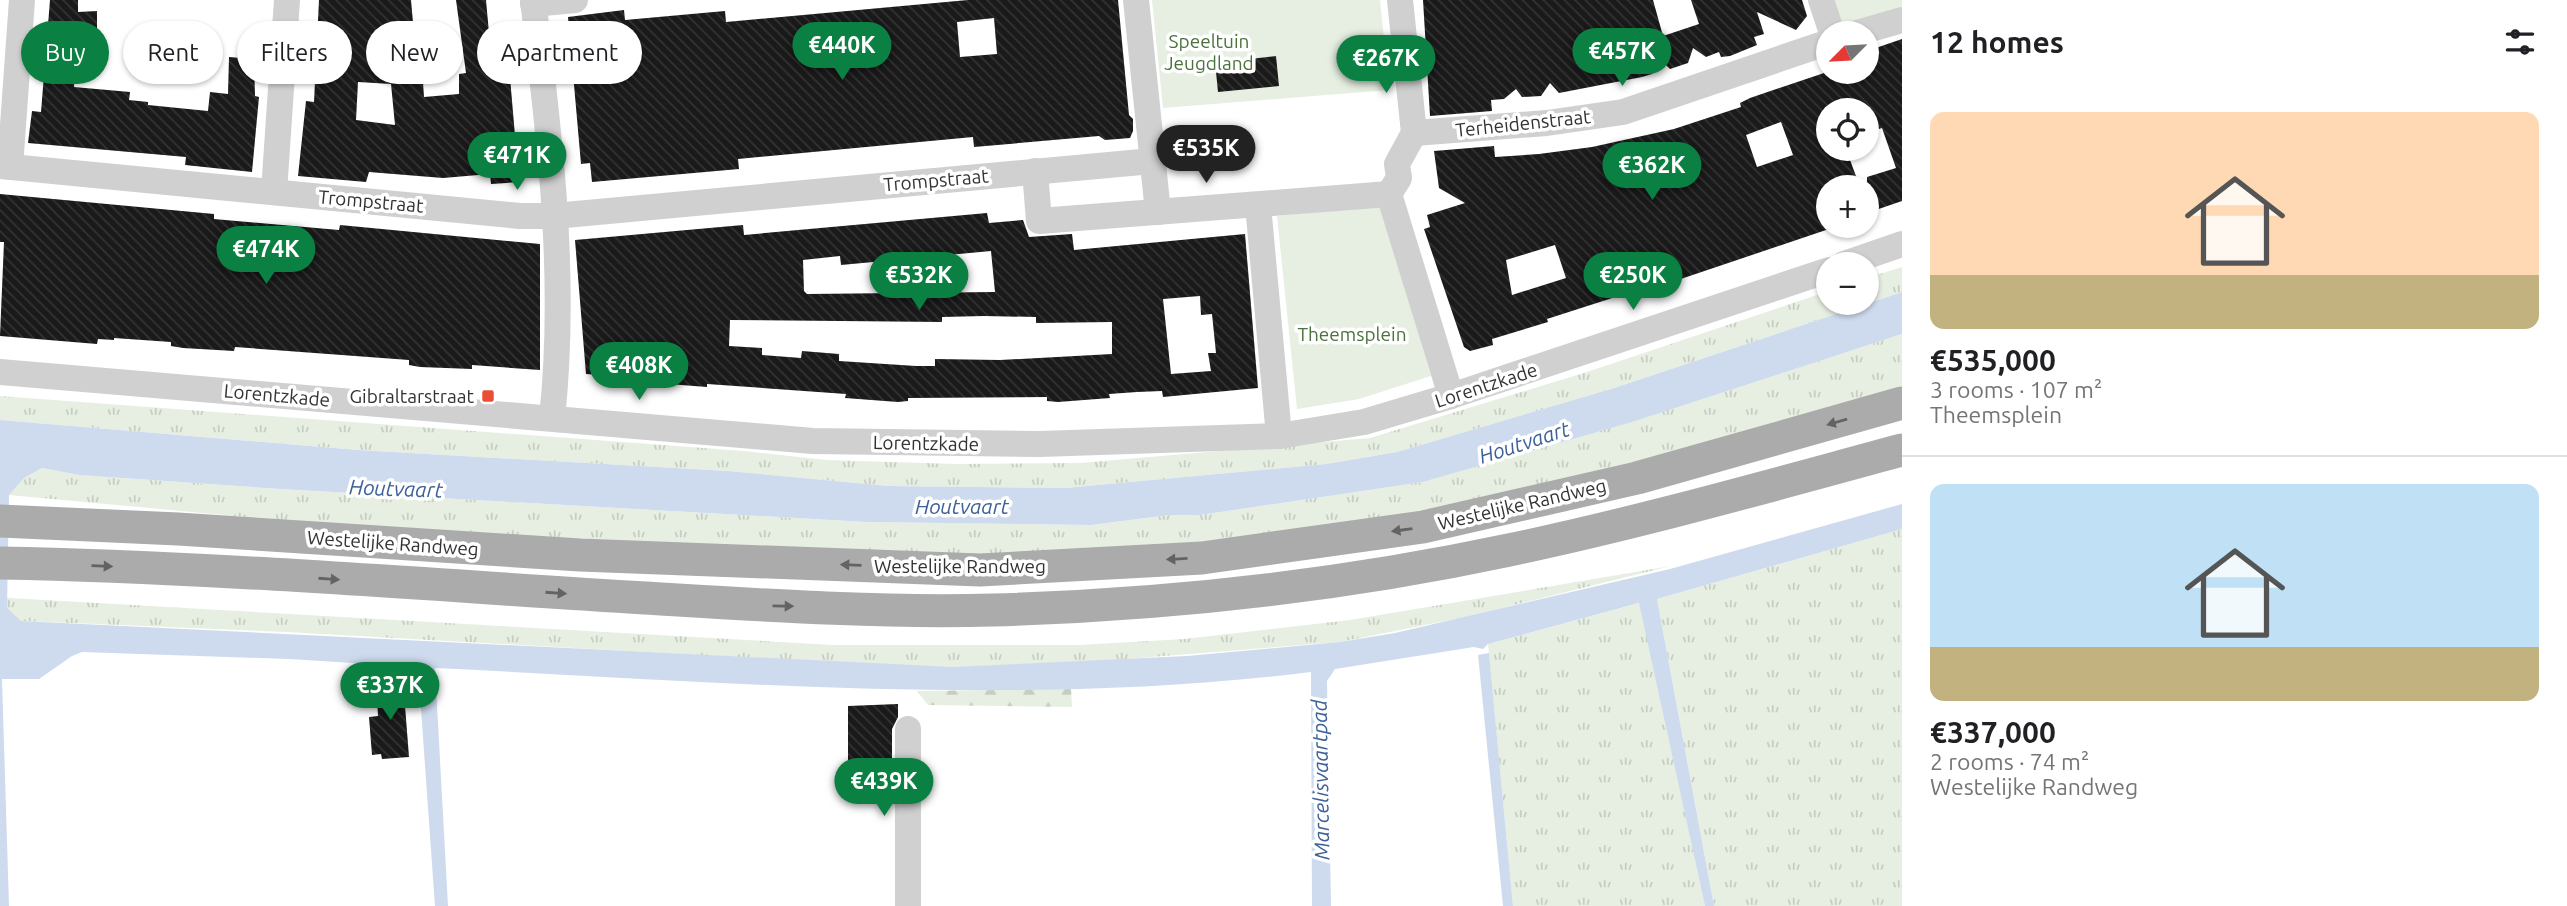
<!DOCTYPE html>
<meta charset="utf-8">
<style>
body{margin:0;font-family:Ubuntu,sans-serif;background:#f6f6f6;color:#202124;height:100vh;display:flex;flex-direction:column;font-size:26px;white-space:nowrap}
*{box-sizing:border-box;margin:0}
p{font-size:23px;color:#757577}
.icon{flex:none;width:38px;height:38px;fill:none;stroke:currentColor;stroke-width:2;stroke-linecap:round;stroke-linejoin:round}
.map{position:relative;flex:1;overflow:hidden}
.details{display:flex;flex-direction:column;background:#fff;width:665px}
.details>*{flex:none}
.top-card{position:absolute;left:21px;top:21px;width:665px;height:63px;display:flex;gap:14px}
.needle{width:46px;rotate:246deg}
.fabs{position:absolute;left:1816px;top:21px;display:grid;gap:14px}
.fabs a{display:grid;place-items:center;width:63px;height:63px;border-radius:50%;background:#fff;box-shadow:0 2px 5px #0004;font-size:35px}
.price{position:absolute;translate:-50% -60px;padding:0 16px;border-radius:24px;background:#0b8043;color:#fff;font-size:23px;line-height:46px;filter:drop-shadow(0 2px 4px #0008)}
.price::after{content:'';position:absolute;left:50%;top:42px;width:21px;height:16px;margin-left:-10px;background:inherit;clip-path:polygon(0 0,100% 0,50% 100%)}
.price.selected{background:#222;color:#fff}
ul{padding:0;list-style:none}
li{display:grid;align-content:center;gap:14px;height:371px;padding:0 28px}
li+li{border-top:2px solid #e0e0e0}
li span{display:grid;place-items:center;height:217px;border-radius:14px;color:#555}
li>.icon{margin-inline-start:auto}
span .icon{width:126px;height:126px;fill:#fffc;stroke-width:1}
li b{font-size:30px}
h2{display:flex;justify-content:space-between;align-items:center;height:84px;padding:0 28px;font-size:30px}
.chip{padding:0 24px;border-radius:32px;background:#fff;box-shadow:0 2px 5px #0004;font-size:24px;line-height:63px}
.chip.selected{background:#0b8043;color:#fff}
main{display:flex;flex:1;min-height:0}
.map>svg:first-child{display:block}
.grass{fill:url(#grass-tufts)}
.forest{fill:url(#forest-firs)}
.green{fill:#e6efe1}
.water{fill:#cedbee}
.building{fill:url(#building-back-hatch);fill-rule:evenodd}
.lines{fill:none;stroke-linecap:round;stroke-linejoin:round}
.minor{stroke:#d0d0d0;stroke-width:26}
.major{stroke:#ababab;stroke-width:33}
.oneway{fill:#636363}
.poi-dot{fill:#ea4e35;stroke:#fff;stroke-width:2.5}
.labels{text-anchor:middle;dominant-baseline:central;stroke-width:7;stroke-linejoin:round;paint-order:stroke}
.park-label{font-size:19px;fill:#4b713e;stroke:#fff}
.street-label{font-size:19px;fill:#333;stroke:#fff}
.poi-label{font-size:19px;fill:#333;stroke:#fff;text-anchor:end}
.water-label{font-size:21px;font-style:italic;fill:#3d6198;stroke:#fff}
</style>
<main>
<div class="map">
<svg width="1902" height="906" viewBox="0 0 1902 906">
<defs>
<pattern id="grass-tufts" width="24" height="20" patternUnits="userSpaceOnUse" patternTransform="scale(1.75)"><rect width="24" height="20" fill="#e6efe1"/><path d="M3 7l-1-3M5 7V3M7 7l1-3M15 17l-1-3M17 17v-4M19 17l1-3" fill="none" stroke="#c6cdc2"/></pattern>
<pattern id="forest-firs" width="22" height="20" patternUnits="userSpaceOnUse" patternTransform="scale(1.75)"><rect width="22" height="20" fill="#e6efe1"/><path d="M5 1l3.5 6h-7zM16 11l3.5 6h-7z" fill="#c6cdc2"/></pattern>
<pattern id="building-back-hatch" width="6" height="6" patternUnits="userSpaceOnUse" patternTransform="scale(1.75)"><rect width="6" height="6" fill="#1a1a1a"/><path d="M-1 5l2 2M0 0l6 6M5-1l2 2" fill="none" stroke="#333"/></pattern>
</defs>
<rect width="100%" height="100%" fill="#fff"/>
<g class="grass">
<path d="M1902 267V292L1611 389 1397 452 1326 464 1065 488 889 486 728 471 358 450 0 420V396L744 451 827 460 956 464 1080 463 1370 438 1587 372 1829 291V303H1867V278Z"/>
<path d="M1902 334V390L1676 458 1362 528 1122 551 909 557 322 524 9 495 24 478 42 468 79 475 280 489 867 522 1091 525 1170 515H1200L1423 482 1631 422Z"/>
<path d="M1902 529V906H1714L1657 599Z"/>
<path d="M1671 566 1465 617 1340 642 1062 664 953 667 881 665 286 632 0 620V598H9L833 645H1079L1184 639 1350 620Z"/>
<path d="M1640 603 1705 906H1513L1488 644Z"/>
</g>
<path class="forest" d="M1071 689 1072 707 928 705 917 691Z"/>
<g class="green">
<path d="M1152 0H1380L1389 90 1163 108Z"/>
<path d="M1834 0H1902V9L1842 26Z"/>
<path d="M1380 206 1431 376 1359 399 1297 409 1277 216Z"/>
</g>
<g class="water">
<path d="M1902 292V334L1632 422 1423 482 1200 515H1170L1091 525 867 522 280 489 79 475 42 468 24 478 9 495 7 608 21 621 953 667 1187 656 1340 642 1395 633 1670 569 1902 504V529L1657 599 1714 906H1705L1639 603 1488 644 1483 649 1474 647 1335 669 1327 681 1331 906H1312L1311 672C1019 708 727 682 435 668L448 906H435L418 667 289 659 82 652 72 656 39 679H2L9 906H0V420L358 450 728 471 889 486 1065 488 1326 464 1397 452 1611 389Z"/>
<path d="M1489 653 1513 906H1503L1478 655Z"/>
</g>
<g class="building">
<path d="M50 0H78V12L97 11V48H77L74 87 130 92 129 100 148 102V105L208 111 210 92 228 94 229 57 254 59 255 96 259 97 252 172 185 165 186 157 28 143 32 111 41 112Z"/>
<path d="M319 0H411L417 67H422L424 97 459 94V74L466 73 456 0H486L489 33 506 31 519 182 491 184 490 174 443 178 369 172 366 182 298 176 306 101 314 102ZM358 82 391 84 395 125 356 120Z"/>
<path d="M968 0H1118L1129 115 1133 119V131L1130 138 1105 140 1099 136 974 147 973 137 738 159 739 169 592 182 590 163 581 164 568 17 624 10 625 20 725 11 726 22ZM994 18 997 54 960 57 957 22Z"/>
<path d="M1423 0H1653L1663 36 1699 24 1691 0H1802L1807 16 1796 30 1757 12 1764 34 1754 37 1757 45 1730 56 1721 57 1719 52 1706 57 1693 48 1688 63 1670 69 1660 59 1652 74 1642 77 1559 93 1550 83 1541 96 1522 97 1516 89 1504 99 1491 100 1492 111 1430 116Z"/>
<path d="M1902 39V201L1867 213V177L1896 168 1882 128 1867 133V110H1829V149H1846L1860 187H1829V229L1660 286 1659 283 1547 319 1548 322 1492 339 1493 345 1470 351 1464 347 1424 229 1430 227 1427 215 1465 203 1439 188 1434 151 1494 146 1495 157 1539 154 1592 147 1674 129 1741 107 1740 103 1750 98 1827 72H1867V51ZM1781 122 1793 155 1757 167 1746 135ZM1555 245 1566 278 1512 295 1506 260Z"/>
<path d="M1276 56 1279 86 1218 92 1216 72 1224 71 1223 62Z"/>
<path d="M0 194 214 214V219L339 230 340 225 540 244V370L472 365V369L420 367 409 365V360L235 347 234 351 183 348 171 346V342L114 338V340L98 339 97 344 0 336 4 242H0Z"/>
<path d="M987 213 989 223 1023 220 1029 237 1072 234 1074 250 1245 234 1258 388 1163 397 1162 391 1137 392 1109 394 1110 398 1058 402 1047 401V397L908 398V401L898 402 845 398 846 394 707 384V387L642 382 643 378 586 374 575 240 743 225 744 235ZM991 251 995 292 807 294 804 291 803 260 840 256 841 265ZM1200 296 1201 315 1212 314 1216 353H1208L1211 371 1171 374 1163 299ZM984 316 1036 317V323L1112 322V354L1000 360 935 359V366H916L839 361V354L802 351 801 358 762 355V348L729 346 730 320 942 322V317Z"/>
<path d="M403 680 409 757 382 759 381 754 372 755 369 717 378 716 376 681Z"/>
<path d="M898 704V717L892 729V780L858 783V778L848 779V706Z"/>
</g>
<g class="lines">
<g class="minor">
<path d="M533 0C550 138 567 279 552 418"/>
<path d="M1136 0 1158 212"/>
<path d="M1400 0 1414 133 1397 164 1399 178 1389 194 1451 396"/>
<path d="M1821 0 1832 33"/>
<path d="M533 4 575 0"/>
<path d="M1857 33 1902 20"/>
<path d="M1414 133 1547 123 1623 112 1829 42"/>
<path d="M0 166 520 216H554L1152 161"/>
<path d="M10 167 22 0"/>
<path d="M1035 171 1039 221 1389 194"/>
<path d="M274 192 287 0"/>
<path d="M1258 205 1279 436"/>
<path d="M1844 264 1902 244"/>
<path d="M0 372 813 441 1040 444 1279 436 1364 422 1451 396 1829 270"/>
<path d="M908 906V729"/>
</g>
<g class="major">
<path d="M0 521 178 529 580 555 980 570 1202 558 1423 527 1637 478 1902 403"/>
<path d="M0 563C215 567 430 585 645 598 761 605 877 613 993 610 1165 605 1340 586 1509 550 1642 522 1772 485 1902 450"/>
</g>
</g>
<defs><path id="oneway-solid" d="M-6-.8H1V-3.2L6.5 0L1 3.2V.8H-6Z" transform="scale(1.75)"/></defs>
<g class="oneway">
<use href="#oneway-solid" transform="translate(1837 422) rotate(164)"/>
<use href="#oneway-solid" transform="translate(1402 530) rotate(172)"/>
<use href="#oneway-solid" transform="translate(1177 559) rotate(177)"/>
<use href="#oneway-solid" transform="translate(851 565) rotate(-178)"/>
<use href="#oneway-solid" transform="translate(102 566) rotate(2)"/>
<use href="#oneway-solid" transform="translate(329 579) rotate(4)"/>
<use href="#oneway-solid" transform="translate(556 593) rotate(4)"/>
<use href="#oneway-solid" transform="translate(783 606) rotate(1)"/>
</g>
<rect class="poi-dot" x="481" y="389" width="14" height="14" rx="3.5"/>
<g class="labels">
<g class="park-label">
<text x="1209" y="41">Speeltuin<tspan x="1209" dy="22">Jeugdland</tspan></text>
<text x="1352" y="334">Theemsplein</text>
</g>
<g class="street-label">
<text transform="translate(1523 123) rotate(-6)">Terheidenstraat</text>
<text transform="translate(936 180) rotate(-5)">Trompstraat</text>
<text transform="translate(371 201) rotate(5)">Trompstraat</text>
<text transform="translate(1486 385) rotate(-18)">Lorentzkade</text>
<text transform="translate(277 395) rotate(5)">Lorentzkade</text>
<text transform="translate(926 443) rotate(1)">Lorentzkade</text>
<text transform="translate(1522 504) rotate(-13)">Westelijke Randweg</text>
<text transform="translate(393 543) rotate(4)">Westelijke Randweg</text>
<text x="960" y="566">Westelijke Randweg</text>
</g>
<g class="poi-label">
<text x="474" y="396">Gibraltarstraat</text>
</g>
<g class="water-label">
<text transform="translate(1524 442) rotate(-18)">Houtvaart</text>
<text transform="translate(396 488) rotate(2)">Houtvaart</text>
<text x="962" y="506">Houtvaart</text>
<text transform="translate(1320 780) rotate(-91)">Marcelisvaartpad</text>
</g>
</g>
</svg>
<div class="fabs">
<a><svg class="needle" viewBox="-14 -14 28 28"><path d="M0-13l5 13h-10z" fill="#e53935"/><path d="M0 13l5-13h-10z" fill="#757577"/></svg></a>
<a><svg class="icon" aria-label="locate" viewBox="0 0 24 24"><circle cx="12" cy="12" r="6"/><path d="M12 2v4M12 18v4M2 12h4M18 12h4"/></svg></a>
<a>+</a>
<a>−</a>
</div>
<b class="price" style="left:842px;top:82px">€440K</b>
<b class="price" style="left:1622px;top:88px">€457K</b>
<b class="price" style="left:1386px;top:95px">€267K</b>
<b class="price selected" style="left:1206px;top:185px">€535K</b>
<b class="price" style="left:517px;top:192px">€471K</b>
<b class="price" style="left:1652px;top:202px">€362K</b>
<b class="price" style="left:266px;top:286px">€474K</b>
<b class="price" style="left:919px;top:312px">€532K</b>
<b class="price" style="left:1633px;top:312px">€250K</b>
<b class="price" style="left:639px;top:402px">€408K</b>
<b class="price" style="left:390px;top:722px">€337K</b>
<b class="price" style="left:884px;top:818px">€439K</b>
<div class="top-card">
<a class="chip selected">Buy</a>
<a class="chip">Rent</a>
<a class="chip">Filters</a>
<a class="chip">New</a>
<a class="chip">Apartment</a>
</div>
</div>
<section class="details">
<h2>12 homes<svg class="icon" aria-label="filters" viewBox="0 0 24 24"><path d="M4 7h16M4 17h16"/><circle cx="9" cy="7" r="2"/><circle cx="15" cy="17" r="2"/></svg></h2>
<ul>
<li><span style="background:linear-gradient(#ffd9b3 75%,#c2b280 0)"><svg class="icon" aria-label="home" viewBox="0 0 24 24"><path d="M3 11l9-7 9 7M6 9v11h12V9"/></svg></span><div><b>€535,000</b><p>3 rooms · 107 m²</p><p>Theemsplein</p></div></li>
<li><span style="background:linear-gradient(#bfe0f5 75%,#c2b280 0)"><svg class="icon" aria-label="home" viewBox="0 0 24 24"><path d="M3 11l9-7 9 7M6 9v11h12V9"/></svg></span><div><b>€337,000</b><p>2 rooms · 74 m²</p><p>Westelijke Randweg</p></div></li>
</ul>
</section>
</main>
